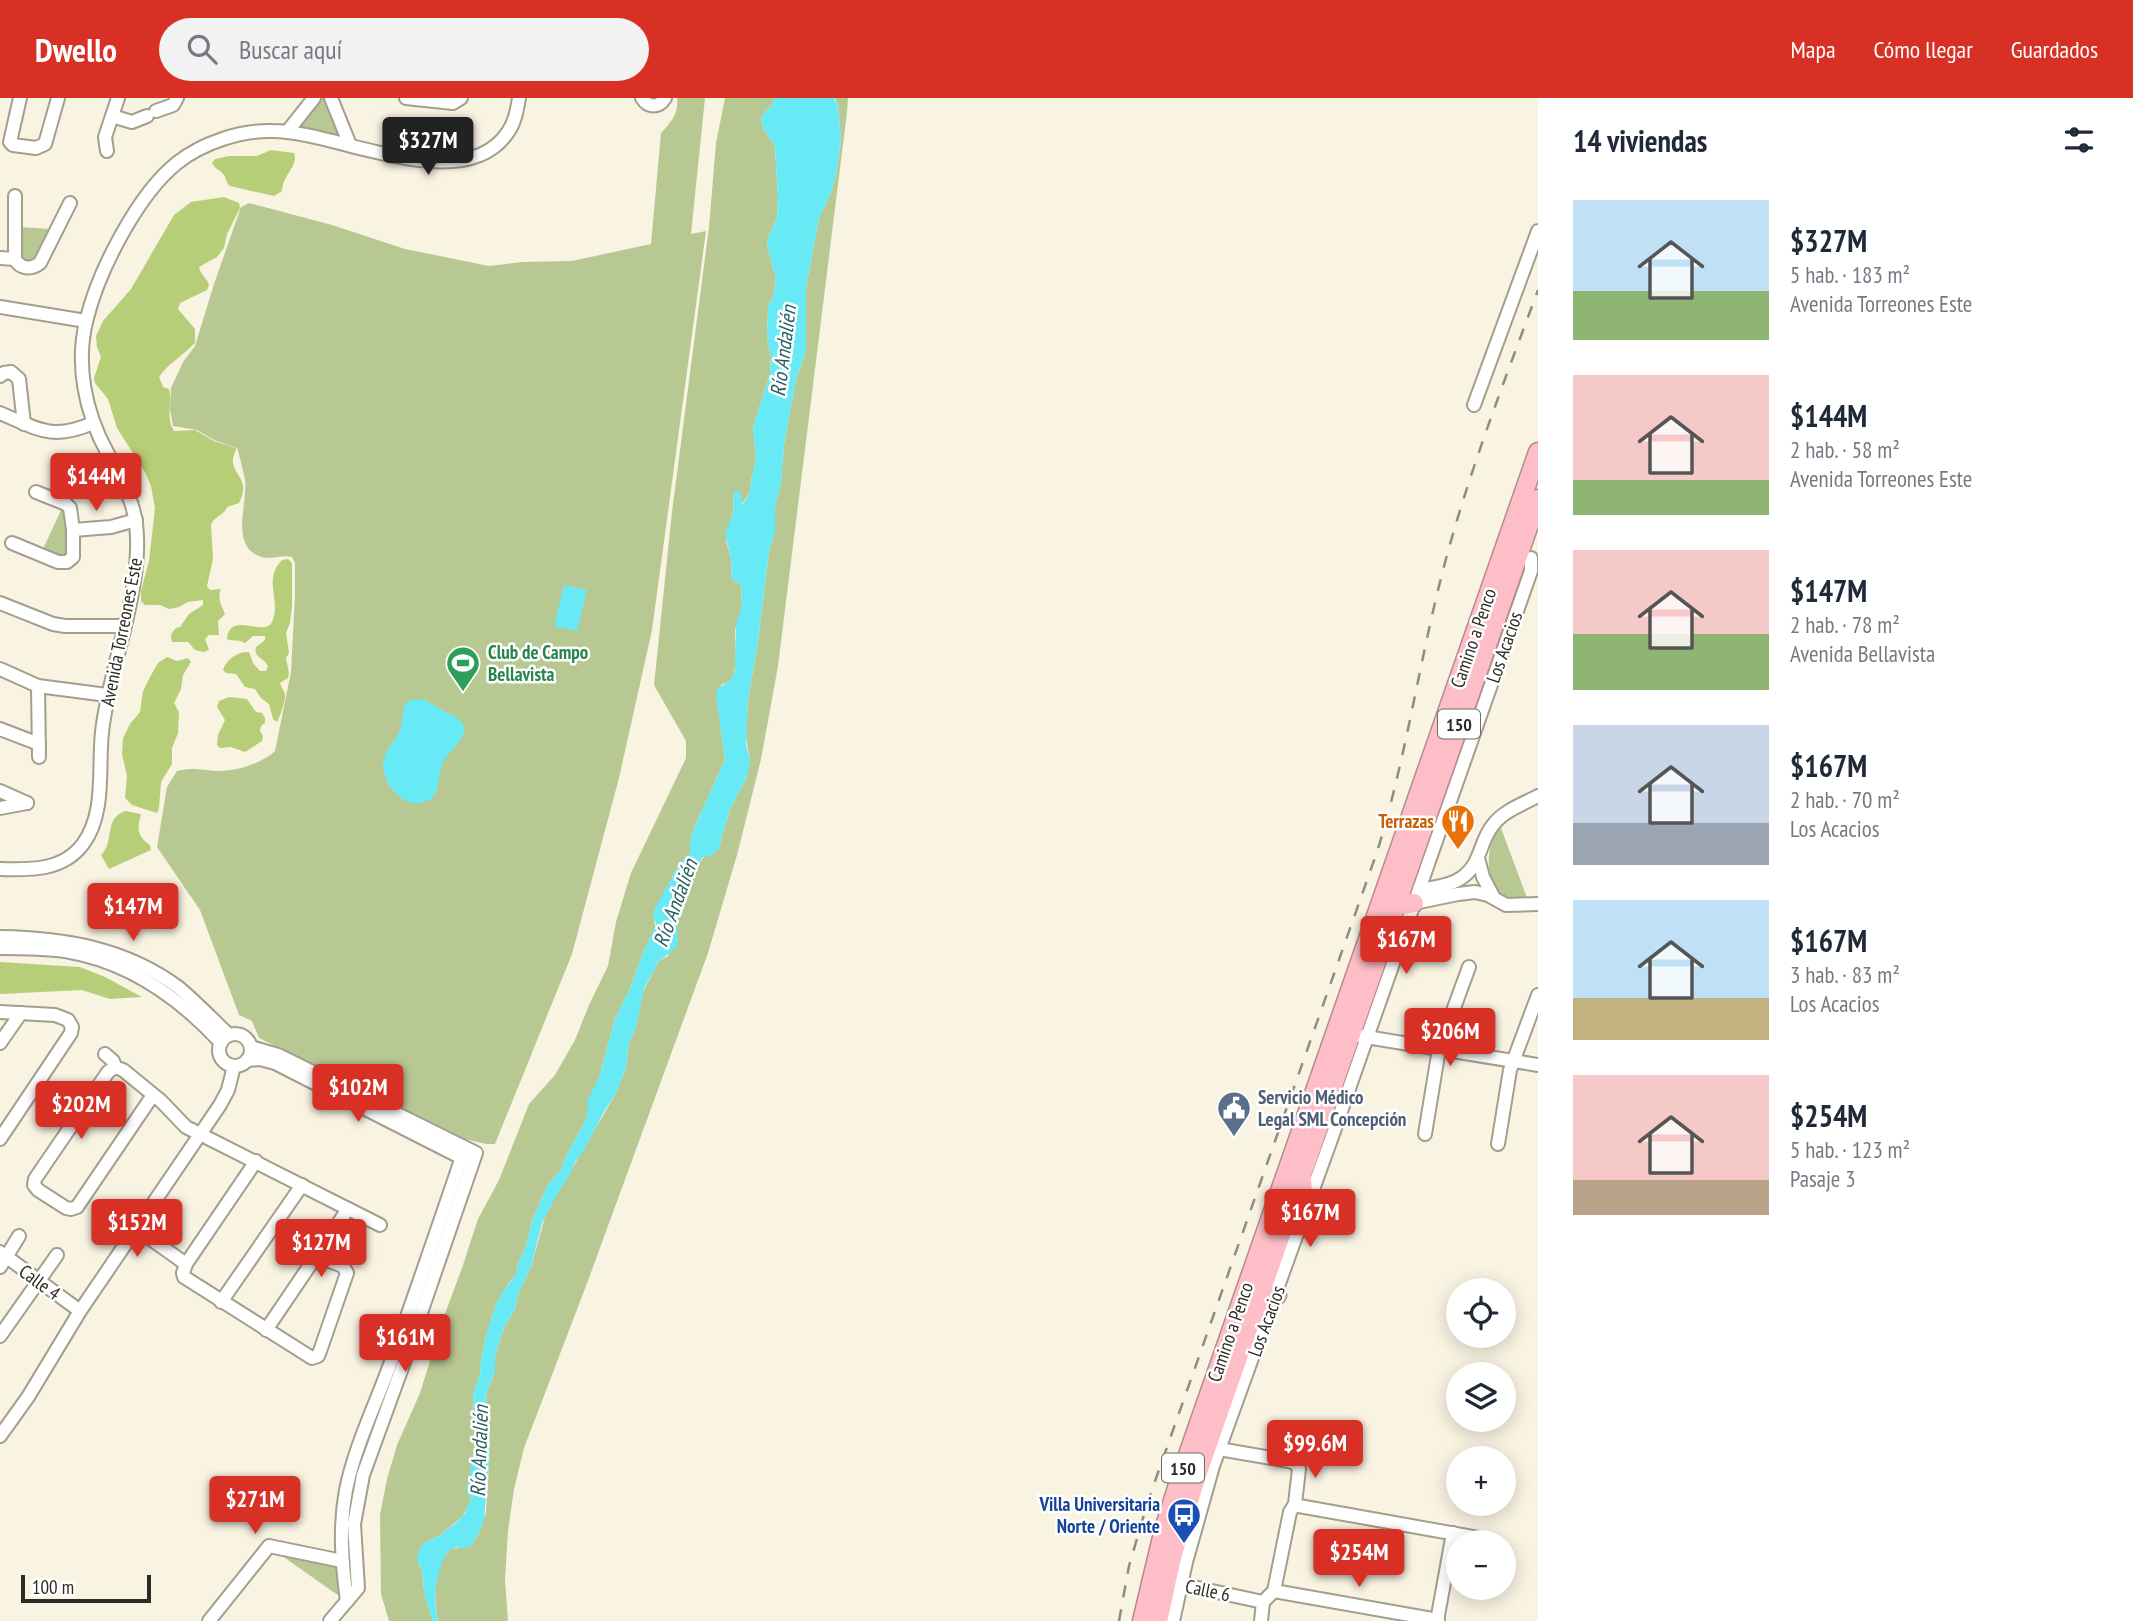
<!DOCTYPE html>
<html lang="es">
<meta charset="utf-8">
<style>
body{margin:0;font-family:"PT Sans Narrow",sans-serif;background:#f2f2f3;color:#1f2937;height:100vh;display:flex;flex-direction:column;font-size:26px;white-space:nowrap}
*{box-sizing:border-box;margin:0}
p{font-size:23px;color:#747a83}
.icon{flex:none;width:38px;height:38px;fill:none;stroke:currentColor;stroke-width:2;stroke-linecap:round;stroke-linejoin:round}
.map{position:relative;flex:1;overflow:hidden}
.panel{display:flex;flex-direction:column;background:#fff;width:595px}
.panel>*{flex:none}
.fabs{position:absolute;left:1446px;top:1180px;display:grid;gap:14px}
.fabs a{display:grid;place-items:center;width:70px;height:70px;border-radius:50%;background:#fff;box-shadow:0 4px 18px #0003;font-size:35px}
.scale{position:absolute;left:21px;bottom:18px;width:130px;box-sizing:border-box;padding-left:7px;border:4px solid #2d2b25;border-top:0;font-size:19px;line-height:24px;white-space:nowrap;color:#2d2b25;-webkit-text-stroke:5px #fff;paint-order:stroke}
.price{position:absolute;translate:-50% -60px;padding:0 16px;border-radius:7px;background:#d93025;color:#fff;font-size:23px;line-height:46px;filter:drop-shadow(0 2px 4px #0008)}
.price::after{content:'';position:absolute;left:50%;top:42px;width:21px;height:16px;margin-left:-10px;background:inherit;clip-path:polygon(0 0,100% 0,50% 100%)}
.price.selected{background:#222;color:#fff}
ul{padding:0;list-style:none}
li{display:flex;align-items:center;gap:21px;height:175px;padding:0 35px}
li span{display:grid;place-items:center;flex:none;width:196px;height:140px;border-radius:0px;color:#555}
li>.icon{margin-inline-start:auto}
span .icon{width:84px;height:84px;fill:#fffc;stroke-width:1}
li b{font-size:30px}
h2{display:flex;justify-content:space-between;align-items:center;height:84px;padding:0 35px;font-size:30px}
header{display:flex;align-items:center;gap:42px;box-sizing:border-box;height:98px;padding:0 35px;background:#d93025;color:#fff}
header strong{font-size:33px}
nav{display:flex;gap:38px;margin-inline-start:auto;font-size:24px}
.search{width:490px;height:63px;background:#f2f2f3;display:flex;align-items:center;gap:18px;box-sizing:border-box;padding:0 24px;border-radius:38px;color:#747a83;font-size:26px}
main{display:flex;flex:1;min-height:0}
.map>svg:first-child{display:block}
.green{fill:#b8c893}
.forest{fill:#b6ce77}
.water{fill:#67eaf5}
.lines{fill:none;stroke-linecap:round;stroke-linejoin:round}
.minor-casing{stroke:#a49e8e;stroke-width:16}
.highway-casing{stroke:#b58b8f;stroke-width:21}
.minor{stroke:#fff;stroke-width:12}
.highway{stroke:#febec8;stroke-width:18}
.rail{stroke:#908c81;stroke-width:2.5;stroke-dasharray:12 12;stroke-linecap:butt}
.labels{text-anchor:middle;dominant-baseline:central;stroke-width:5;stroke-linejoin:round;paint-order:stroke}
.shield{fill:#fff;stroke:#6c6b66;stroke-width:2}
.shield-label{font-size:18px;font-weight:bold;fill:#2d2b25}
.street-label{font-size:19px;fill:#2d2b25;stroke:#fff}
.leisure-label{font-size:19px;font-weight:bold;fill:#27864d;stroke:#fff;text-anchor:start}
.food-label{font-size:19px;font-weight:bold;fill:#c56008;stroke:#fff;text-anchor:end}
.service-label{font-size:19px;font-weight:bold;fill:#4e5e75;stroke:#fff;text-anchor:start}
.transit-label{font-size:19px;font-weight:bold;fill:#164399;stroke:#fff;text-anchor:end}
.water-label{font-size:21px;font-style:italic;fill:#285f64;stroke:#fff}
</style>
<header>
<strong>Dwello</strong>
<div class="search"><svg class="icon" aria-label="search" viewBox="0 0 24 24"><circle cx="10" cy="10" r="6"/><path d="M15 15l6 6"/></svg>Buscar aquí</div>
<nav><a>Mapa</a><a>Cómo llegar</a><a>Guardados</a></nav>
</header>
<main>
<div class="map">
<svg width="1538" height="1523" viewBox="0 0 1538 1523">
<rect width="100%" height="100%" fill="#f9f3e2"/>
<g class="green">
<path d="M320 0H328L340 36 339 39 300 30V27Z"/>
<path d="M677 0H705L691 136 706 133 652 532 619 680 572 856 495 1046H486L465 1041 259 940 252 923 239 917 200 812 157 749 167 689 177 673C194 669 200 672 217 673 235 673 262 666 275 653L291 574 295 497V465L292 459C281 456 271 463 259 458 230 447 248 405 245 382 243 372 240 360 237 350L214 342 197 332 173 328 170 311 171 290 183 264 195 248 214 186 241 109 249 105 332 127 405 151 489 168 521 164 572 163 651 146 661 35C671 24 679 16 677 0Z"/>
<path d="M725 0H774C773 8 770 8 765 14 754 26 771 38 775 49L778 101 777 119 767 143 768 151 776 180 773 199 768 208 767 240 771 258 770 276 753 329 756 362 752 377 750 394 741 407 740 394 734 393 733 415 726 442 731 461 732 482 741 487 742 508 735 532 736 567 733 579 729 584 721 587 720 626 725 662 694 730 690 742V755L678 768 654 814 655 830 644 852 631 888 615 921 599 980 588 1003V1013L586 1021 565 1060 561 1072 547 1088 532 1123 526 1148 517 1168 516 1177 508 1186 496 1207 486 1238 481 1262 480 1277 473 1296 475 1353 467 1389 472 1401 462 1419 439 1438 424 1445 418 1465 422 1473 424 1493 433 1523H389L381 1496 380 1417 387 1381 397 1347 420 1295 443 1221 462 1170 478 1121 499 1082 529 1006 555 977 575 942 589 907 608 868 616 824 631 775 686 660V643L654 587 672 414 709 129 716 45Z"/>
<path d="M835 0H848L847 14 778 568 761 661 737 757 708 855 586 1188 524 1350 514 1391 508 1433 505 1481 508 1523H438C433 1502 434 1467 450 1451L471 1447 479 1435 486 1414 490 1347 485 1308 487 1294 495 1273V1258L504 1229 515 1211 518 1196 531 1169 546 1115 615 997 626 969 629 945 636 929 642 896 659 863 668 858 677 829 681 798 686 785 704 759 718 752 730 711 746 681 750 663 746 640 748 601 758 543 769 453 775 434V408L781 385 784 346 796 281 806 253V189L819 120 830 97 836 77 841 42 838 8Z"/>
<path d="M20 129 51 131 35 165 29 164 20 158Z"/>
<path d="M62 410 66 412 68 452 67 457 59 459 43 451Z"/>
<path d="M1501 730 1527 800C1520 800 1511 803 1505 799 1484 787 1484 745 1501 730Z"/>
<path d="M275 1453 338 1466 342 1500Z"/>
</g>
<g class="forest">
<path d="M271 52 294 55C299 68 283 76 282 93L274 98 230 88C226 85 227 82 224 77 220 72 215 71 212 65L215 61 229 58H257Z"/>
<path d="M224 99 239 105 240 110 227 136 224 150 217 159 199 169C200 176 207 180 209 187L207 192 180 205 178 211 195 231V245C184 257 167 266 159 279L163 289 169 291C173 305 165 319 174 333L195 332 214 343 236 350C236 354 233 357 233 361 231 377 252 380 239 405L227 409C224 418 214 418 211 427L213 461 207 488 210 492 221 491C217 501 221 506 225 516L218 523 219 537H209L205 541 209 552 204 554 195 552 188 544H172C170 538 171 535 176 530L180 529 189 516 203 507V502L188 504 179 509 169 511 160 507H145L141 503V493L149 463 155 410 151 388 145 374 117 330 108 301 95 285 94 280 101 259 97 249 96 238 103 223 131 191 174 117 191 104Z"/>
<path d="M288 461 292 465V509L290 525 286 535 289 555 286 560 289 575 288 580 280 585C281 589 284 592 285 596 286 602 280 619 277 624L273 621 269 606 261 600 255 591 245 589 236 576 226 575 223 572C226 561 239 553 249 554L253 565 260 573H266L268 568C264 559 253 560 256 549L265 542V538H253L245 545C239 541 233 544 227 541 230 512 264 540 272 524 282 502 262 483 282 462Z"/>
<path d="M167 559 177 563 188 560 191 564 183 577 181 591 174 605 179 614 178 635 172 650V666L161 684 159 710 157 715 132 707 125 700 127 678 122 656 123 640 130 626 140 614 143 593 150 579 158 565Z"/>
<path d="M229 599 247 601 256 614 262 615 265 620V625L261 628 260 633 263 638 262 643 245 654 231 649 220 650 217 647 218 637 225 622 217 609 219 603Z"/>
<path d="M125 713 141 716C137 731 137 738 150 747L151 752 109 771 101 757C115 744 103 721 125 713Z"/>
<path d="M0 864 80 869 105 879 142 899 110 901 82 892 0 896Z"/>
</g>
<g class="water">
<path d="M774 0H834L838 8 841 42 836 77 830 97 819 120 806 189V253L796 281 784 346 781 385 775 408V434L769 453 758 543 748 601 746 647 750 662 749 670 746 681 730 711 718 752 712 757 703 759 683 793 677 822 678 842 676 850 659 863 644 891 636 929 629 945 626 969 615 997 605 1012 584 1052 575 1064 570 1076 558 1095 542 1125 531 1169 518 1196 515 1211 504 1229 495 1258V1273L487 1294 485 1308 490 1353 484 1422 479 1435 471 1447 467 1450 456 1449 447 1454C436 1476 432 1500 438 1523H433L425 1500 422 1473 417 1462 420 1449 424 1445 439 1438 457 1424 465 1415 467 1408 472 1401 471 1398 468 1399 467 1389 475 1347 473 1295 480 1277 481 1262 486 1238 496 1207 503 1193 516 1177 517 1168 526 1148 532 1123 547 1088 561 1072 565 1060 586 1021 588 1013 587 1003 599 980 615 921 631 888 644 852 655 830 656 825 653 819 655 810 678 768 690 755V742L694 730 725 662 716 598 718 590 729 584 735 574 736 525 742 508 741 487 732 482 731 461 725 435 733 416 734 393 737 392 740 394 742 407 750 394 752 377 756 362 753 329 770 276 771 258 767 240 768 208 773 199 776 180 768 151 767 143 777 119 778 101 775 49C771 38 754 26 765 14 770 8 773 8 774 0Z"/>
<path d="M564 487 587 492 577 533 554 528Z"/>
<path d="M421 601C428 603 434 607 440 611 451 617 472 623 461 641 455 650 446 657 442 667 438 678 440 696 429 702 404 716 378 682 384 660 387 649 396 642 400 632 405 620 399 611 410 602Z"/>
</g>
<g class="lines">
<g class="minor-casing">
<g id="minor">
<path d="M20 0 10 44 13 47 36 50 45 46 58 0"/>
<path d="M331 0 350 47"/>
<path d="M406 0 453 5 461 0"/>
<path d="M642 0C648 10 659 10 665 0"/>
<path d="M156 13 173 7 177 0"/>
<path d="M112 18 132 24 147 18"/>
<path d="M287 34 314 0"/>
<path d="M107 53 105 39 118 0"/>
<path d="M15 98V161C20 171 31 172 40 165L70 105"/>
<path d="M0 160 15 161"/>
<path d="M0 209 86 223"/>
<path d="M0 278 4 275 11 274 19 281 24 326"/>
<path d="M1474 307 1538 133"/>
<path d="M0 315C38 331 52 343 93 325"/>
<path d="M73 432 111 429 136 422"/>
<path d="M12 445 58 464H67L73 459V432L70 410 66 406 36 394"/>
<path d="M0 505 53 526 65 528H124"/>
<path d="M0 571 38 588 107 597"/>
<path d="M38 588 39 659"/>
<path d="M0 631 39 646"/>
<path d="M0 693 27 705"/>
<path d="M0 710 27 705"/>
<path d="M1478 760 1483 779 1494 800"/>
<path d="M0 771C30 772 63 773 83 746 106 715 98 670 102 634 109 569 144 490 136 426 133 400 119 378 107 354 85 314 75 265 87 220 99 172 138 96 177 65 202 45 241 32 273 33 336 33 464 101 508 34 515 24 517 12 519 0"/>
<path d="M1419 792C1446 788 1469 785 1479 756 1483 746 1486 735 1493 727 1503 713 1523 706 1538 698"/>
<path d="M1414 805 1458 796 1475 794 1488 797 1506 807 1538 806"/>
<path d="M0 839C64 840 125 850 178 889 196 904 212 921 229 937"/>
<path d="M0 850C22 850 43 850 65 853 127 863 179 899 221 945"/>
<path d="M0 914 55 917 68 922 72 929 71 935 0 1041"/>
<circle cx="235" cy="952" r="16"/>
<path d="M1360 938 1538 967"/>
<path d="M0 945 21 915"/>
<path d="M251 949 278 957 476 1055 403 1267 363 1377 354 1426 358 1490 330 1523"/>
<path d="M105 956 113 963 115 969 123 972 161 1003 186 1029 380 1127"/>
<path d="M247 962 260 961 275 965 468 1063"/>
<path d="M115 969 108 974 35 1081 34 1087 38 1092 66 1110 71 1111 77 1109 153 997"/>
<path d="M1425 1036 1439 951 1469 869"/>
<path d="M1498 1046 1510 972 1538 897"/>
<path d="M256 1063 186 1166 183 1175 184 1179 312 1260 318 1258 320 1253 347 1175 343 1168 316 1158"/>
<path d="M137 1131 186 1166"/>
<path d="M0 1154 80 1213"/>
<path d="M0 1169 19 1138"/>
<path d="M221 1204 302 1087"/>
<path d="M266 1232 348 1111"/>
<path d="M0 1238 57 1157"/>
<path d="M0 1338 28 1299 80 1213 220 1007 228 992 234 968"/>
<path d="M1219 1351 1289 1363 1296 1366 1299 1371 1295 1406 1290 1414 1274 1493 1263 1504"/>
<path d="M1295 1406 1299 1408 1490 1442"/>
<path d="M1175 1485 1263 1504"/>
<path d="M1274 1493 1438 1522"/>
<path d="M347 1503C342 1466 339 1429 346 1392 355 1347 377 1304 392 1261 417 1191 441 1121 465 1050"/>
<path d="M209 1523 269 1448 342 1463"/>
<path d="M1173 1523 1186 1464 1213 1368 1333 1036 1531 473V460"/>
<path d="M1261 1523 1263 1504"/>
<path d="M1437 1523 1453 1435"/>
</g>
</g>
<g class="highway-casing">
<g id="highway">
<path d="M1396 808 1414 805"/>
<path d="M1302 1080 1303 1095 1308 1107"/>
<path d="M1256 1216 1277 1197"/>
<path d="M1142 1523 1164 1431 1183 1371 1538 354"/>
<path d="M1158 1523 1172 1459 1197 1377 1538 401"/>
</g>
</g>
<use href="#minor" class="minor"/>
<use href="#highway" class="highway"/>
<path class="rail" d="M1119 1523 1129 1468 1148 1403 1377 754C1405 664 1418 571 1441 480 1466 381 1503 287 1538 192"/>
</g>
<defs>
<g id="stadium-pin" transform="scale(1.75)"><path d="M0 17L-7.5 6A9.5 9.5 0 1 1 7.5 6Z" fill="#2e9e5b" stroke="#fff"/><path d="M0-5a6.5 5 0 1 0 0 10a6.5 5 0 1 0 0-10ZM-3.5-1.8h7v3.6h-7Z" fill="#fff"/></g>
<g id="restaurant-pin" transform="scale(1.75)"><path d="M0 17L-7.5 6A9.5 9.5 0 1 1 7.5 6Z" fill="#e8710a" stroke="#fff"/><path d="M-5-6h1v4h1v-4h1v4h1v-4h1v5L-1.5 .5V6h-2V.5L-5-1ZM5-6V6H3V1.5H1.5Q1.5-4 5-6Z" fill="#fff"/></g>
<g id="civic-pin" transform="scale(1.75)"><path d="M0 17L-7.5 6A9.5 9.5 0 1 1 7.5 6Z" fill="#5c6f8a" stroke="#fff"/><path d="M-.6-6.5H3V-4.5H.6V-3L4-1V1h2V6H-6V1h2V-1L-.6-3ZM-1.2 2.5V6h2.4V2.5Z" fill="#fff"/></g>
<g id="bus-pin" transform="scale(1.75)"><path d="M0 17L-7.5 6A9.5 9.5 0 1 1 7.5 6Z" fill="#1a4fb4" stroke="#fff"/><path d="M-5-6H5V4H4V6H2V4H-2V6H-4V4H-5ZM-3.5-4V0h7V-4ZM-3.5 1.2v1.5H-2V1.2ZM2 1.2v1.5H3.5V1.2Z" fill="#fff"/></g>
</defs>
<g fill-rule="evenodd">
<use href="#stadium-pin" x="463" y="565"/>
<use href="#restaurant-pin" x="1458" y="723"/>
<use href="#civic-pin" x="1234" y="1010"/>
<use href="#bus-pin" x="1184" y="1417"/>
</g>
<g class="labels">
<g class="shield">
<rect x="1438" y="611.5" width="42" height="29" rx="5"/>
<rect x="1162" y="1355.5" width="42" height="29" rx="5"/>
</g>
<g class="shield-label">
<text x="1459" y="626">150</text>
<text x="1183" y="1370">150</text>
</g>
<g class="street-label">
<text transform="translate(121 534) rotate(-79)">Avenida Torreones Este</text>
<text transform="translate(1473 540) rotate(-71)">Camino a Penco</text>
<text transform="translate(1504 549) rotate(-71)">Los Acacios</text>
<text transform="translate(40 1184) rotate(36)">Calle 4</text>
<text transform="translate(1266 1223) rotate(-70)">Los Acacios</text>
<text transform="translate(1230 1234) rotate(-71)">Camino a Penco</text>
<text transform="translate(1208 1492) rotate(12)">Calle 6</text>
</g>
<g class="leisure-label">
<text x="488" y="554">Club de Campo<tspan x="488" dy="22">Bellavista</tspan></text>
</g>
<g class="food-label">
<text x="1434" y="723">Terrazas</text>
</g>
<g class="service-label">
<text x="1258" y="999">Servicio Médico<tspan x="1258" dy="22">Legal SML Concepción</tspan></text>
</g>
<g class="transit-label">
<text x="1160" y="1406">Villa Universitaria<tspan x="1160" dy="22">Norte / Oriente</tspan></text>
</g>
<g class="water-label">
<text transform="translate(783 253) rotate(-83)">Río Andalién</text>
<text transform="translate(675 805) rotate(-70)">Río Andalién</text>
<text transform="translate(479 1353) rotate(-88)">Río Andalién</text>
</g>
</g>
</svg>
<div class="fabs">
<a><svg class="icon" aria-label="locate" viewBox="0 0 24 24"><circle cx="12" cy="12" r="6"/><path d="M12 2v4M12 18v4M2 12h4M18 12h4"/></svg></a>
<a><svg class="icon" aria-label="layers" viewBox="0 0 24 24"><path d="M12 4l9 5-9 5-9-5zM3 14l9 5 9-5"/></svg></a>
<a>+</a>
<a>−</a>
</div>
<div class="scale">100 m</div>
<b class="price selected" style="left:428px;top:79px">$327M</b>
<b class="price" style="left:96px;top:415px">$144M</b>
<b class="price" style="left:133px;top:845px">$147M</b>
<b class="price" style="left:1406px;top:878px">$167M</b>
<b class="price" style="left:1450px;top:970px">$206M</b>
<b class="price" style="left:358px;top:1026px">$102M</b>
<b class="price" style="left:81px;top:1043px">$202M</b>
<b class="price" style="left:1310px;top:1151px">$167M</b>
<b class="price" style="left:137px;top:1161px">$152M</b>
<b class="price" style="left:321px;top:1181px">$127M</b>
<b class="price" style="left:405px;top:1276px">$161M</b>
<b class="price" style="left:1315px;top:1382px">$99.6M</b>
<b class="price" style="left:255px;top:1438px">$271M</b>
<b class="price" style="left:1359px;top:1491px">$254M</b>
</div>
<section class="panel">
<h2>14 viviendas<svg class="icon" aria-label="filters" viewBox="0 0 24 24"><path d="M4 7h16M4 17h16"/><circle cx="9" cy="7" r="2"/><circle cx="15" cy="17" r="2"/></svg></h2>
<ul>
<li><span style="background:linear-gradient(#bfe0f5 65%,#8fb573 0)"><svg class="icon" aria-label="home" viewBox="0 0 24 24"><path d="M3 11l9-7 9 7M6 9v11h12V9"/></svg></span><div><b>$327M</b><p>5 hab. · 183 m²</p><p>Avenida Torreones Este</p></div></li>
<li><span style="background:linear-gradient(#f6c9c9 75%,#8fb573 0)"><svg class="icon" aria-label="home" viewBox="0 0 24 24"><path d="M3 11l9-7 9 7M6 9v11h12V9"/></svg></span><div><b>$144M</b><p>2 hab. · 58 m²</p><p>Avenida Torreones Este</p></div></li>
<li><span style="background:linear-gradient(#f6c9c9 60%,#8fb573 0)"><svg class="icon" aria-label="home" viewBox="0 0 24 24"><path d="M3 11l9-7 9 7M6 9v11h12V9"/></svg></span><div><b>$147M</b><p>2 hab. · 78 m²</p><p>Avenida Bellavista</p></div></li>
<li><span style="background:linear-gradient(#c9d6e8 70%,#9aa5b1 0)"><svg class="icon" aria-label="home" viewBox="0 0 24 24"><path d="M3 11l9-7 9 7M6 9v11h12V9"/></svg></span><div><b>$167M</b><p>2 hab. · 70 m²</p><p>Los Acacios</p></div></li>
<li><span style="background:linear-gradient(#bfe0f5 70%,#c2b280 0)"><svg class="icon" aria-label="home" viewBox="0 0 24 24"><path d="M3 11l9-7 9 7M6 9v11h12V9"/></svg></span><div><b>$167M</b><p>3 hab. · 83 m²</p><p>Los Acacios</p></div></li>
<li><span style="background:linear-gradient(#f6c9c9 75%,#b9a48a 0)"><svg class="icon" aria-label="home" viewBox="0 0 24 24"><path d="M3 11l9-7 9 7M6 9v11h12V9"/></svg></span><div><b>$254M</b><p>5 hab. · 123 m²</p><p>Pasaje 3</p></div></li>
</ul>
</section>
</main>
